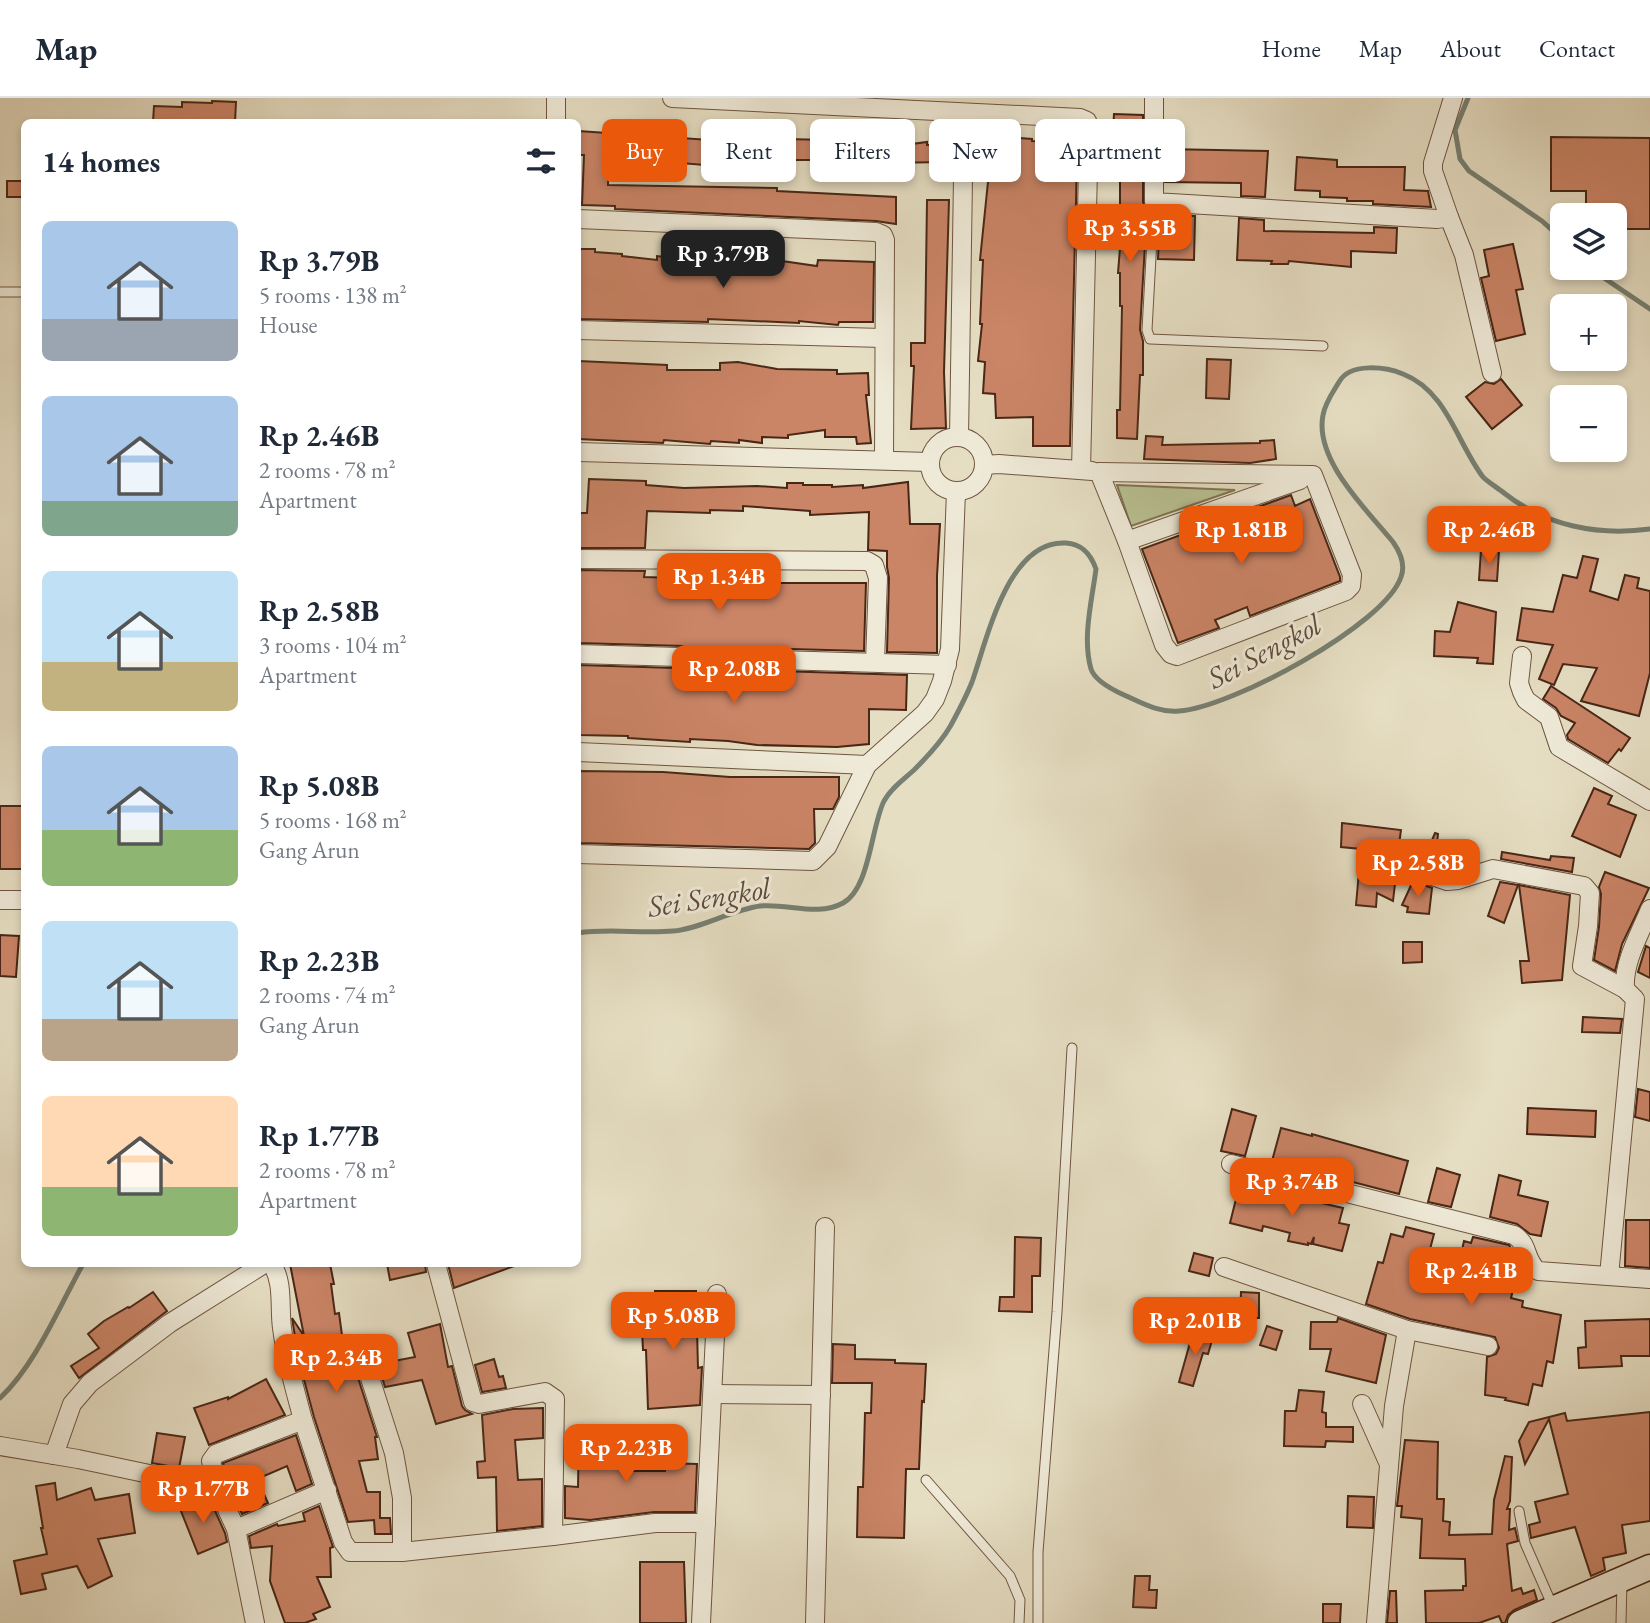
<!DOCTYPE html>
<meta charset="utf-8">
<style>
body{margin:0;font-family:"EB Garamond",serif;background:#f2f2f3;color:#1f2937;height:100vh;display:flex;flex-direction:column;font-size:26px;white-space:nowrap}
*{box-sizing:border-box;margin:0}
p{font-size:23px;color:#747a83}
.icon{flex:none;width:38px;height:38px;fill:none;stroke:currentColor;stroke-width:2;stroke-linecap:round;stroke-linejoin:round}
.map{position:relative;flex:1;overflow:hidden}
.side{position:absolute;left:21px;top:21px;width:560px;height:1148px;display:flex;flex-direction:column;background:#fff;border-radius:10px;box-shadow:0 4px 10px #0003}
.side>*{flex:none}
.guide{position:absolute;left:602px;top:21px;width:665px;height:63px;display:flex;gap:14px}
.controls{position:absolute;left:1550px;top:105px;display:grid;gap:14px}
.controls a{display:grid;place-items:center;width:77px;height:77px;border-radius:10px;background:#fff;box-shadow:0 4px 10px #0003;font-size:35px}
.price{position:absolute;translate:-50% -60px;padding:0 16px;border-radius:14px;background:#ea580c;color:#fff;font-size:23px;line-height:46px;filter:drop-shadow(0 2px 4px #0008)}
.price::after{content:'';position:absolute;left:50%;top:42px;width:21px;height:16px;margin-left:-10px;background:inherit;clip-path:polygon(0 0,100% 0,50% 100%)}
.price.current{background:#222;color:#fff}
ul{padding:0;list-style:none}
li{display:flex;align-items:center;gap:21px;height:175px;padding:0 21px}
li span{display:grid;place-items:center;flex:none;width:196px;height:140px;border-radius:10px;color:#555}
li>.icon{margin-inline-start:auto}
span .icon{width:84px;height:84px;fill:#fffc;stroke-width:1}
li b{font-size:30px}
h2{display:flex;justify-content:space-between;align-items:center;height:84px;padding:0 21px;font-size:30px}
.pill{padding:0 24px;border-radius:10px;background:#fff;box-shadow:0 4px 10px #0003;font-size:24px;line-height:63px}
.pill.current{background:#ea580c;color:#fff}
header{display:flex;align-items:center;gap:42px;box-sizing:border-box;height:98px;padding:0 35px;background:#fff;border-bottom:2px solid #e0e1e3}
header strong{font-size:33px}
nav{display:flex;gap:38px;margin-inline-start:auto;font-size:24px}
.map>svg:first-child{display:block}
.green{fill:#b8c092;stroke:#807454;stroke-width:2}
.lines{fill:none;stroke-linecap:round;stroke-linejoin:round}
.stream{stroke:#778072;stroke-width:5}
.building{fill:#ca8466;stroke:#482716;stroke-width:2}
.lane-casing{stroke:#705541;stroke-width:11}
.street-casing{stroke:#705541;stroke-width:20}
.secondary-casing{stroke:#482716;stroke-width:27}
.lane{stroke:#efead8;stroke-width:9}
.street{stroke:#efead8;stroke-width:18}
.secondary{stroke:#efead8;stroke-width:24}
.labels{text-anchor:middle;dominant-baseline:central;stroke-width:6;stroke-linejoin:round;paint-order:stroke}
.water-label{font-size:30px;font-style:italic;fill:#5c4c3c;stroke:#efead8}
</style>
<header>
<strong>Map</strong>
<nav><a>Home</a><a>Map</a><a>About</a><a>Contact</a></nav>
</header>
<div class="map">
<svg width="1650" height="1525" viewBox="0 0 1650 1525">
<rect width="100%" height="100%" fill="#e6dec3"/>
<filter id="stains"><feTurbulence type="fractalNoise" baseFrequency=".00286" numOctaves="4"/><feColorMatrix values="0 0 0 0 .2 0 0 0 0 .09 0 0 0 0 .02 0 0 0 .5 -.17"/></filter>
<radialGradient id="worn" r=".72"><stop offset=".6" stop-color="#630" stop-opacity="0"/><stop offset="1" stop-color="#630" stop-opacity=".3"/></radialGradient>
<path class="green" d="M1117 387 1235 392 1131 428Z"/>
<g class="lines">
<g class="stream">
<path d="M1468 0 1455 32 1460 61 1469 73 1542 123 1563 142"/>
<path d="M1593 170 1604 180 1650 211"/>
<path d="M578 835C609 830 642 836 673 833 700 831 731 812 760 808 787 805 818 819 843 805 870 790 871 729 884 703 891 690 903 682 914 672 926 660 942 643 951 627 958 614 966 599 972 584 987 542 1008 441 1066 445 1083 446 1091 457 1096 471 1092 502 1082 540 1091 571 1095 583 1113 592 1124 597 1142 605 1159 615 1179 613 1230 610 1385 527 1401 479 1406 466 1400 454 1393 444 1367 412 1314 362 1323 317 1325 305 1333 294 1339 284 1350 264 1386 269 1403 276 1447 293 1457 345 1483 379 1489 385 1498 390 1504 395 1546 428 1598 438 1650 431"/>
<path d="M0 1300C36 1266 59 1209 83 1166"/>
</g>
</g>
<g class="building">
<path d="M212 3 236 4 235 24H153L154 8 182 9V4L212 5Z"/>
<path d="M1114 16 1143 17V104L1147 112 1140 232 1143 243V277H1140L1137 341 1117 340V312H1120L1122 208H1120V175H1118L1120 150V67L1111 68Z"/>
<path d="M578 33 739 44V40L830 42 848 45 904 42V47L927 44V47L945 46V64L886 65V63L837 65V62H774V60L728 59V69L609 59 608 87 777 90V93L896 99V126L876 123 615 111V108L582 107 584 57H578Z"/>
<path d="M983 37 1032 41V43L1077 45 1076 107 1072 138H1075L1070 348H1033V319L996 320 995 296 983 295 985 264 978 263 982 226H980L983 162H980L989 74H980Z"/>
<path d="M1551 39 1650 40V131H1615V117H1586V93H1551Z"/>
<path d="M1165 51 1268 53 1265 99 1241 98V85L1165 84Z"/>
<path d="M1297 59 1337 62V69H1405L1404 92 1428 93 1431 109 1373 106V103H1347V100L1320 99V93L1295 92Z"/>
<rect x="7" y="83" width="17" height="16"/>
<path d="M927 102H949L944 274 946 330 911 331 914 268H911V245H925Z"/>
<path d="M1160 118H1195L1194 162 1158 161Z"/>
<path d="M1239 120 1264 122V133L1374 135V129L1397 130 1396 155 1351 153V169L1289 163 1288 166H1271L1272 163 1237 162Z"/>
<path d="M1513 146 1523 191 1516 192 1525 236 1496 243 1481 180 1489 178 1484 152Z"/>
<path d="M579 151H595V154L622 156V158L657 162V158L674 160 718 159 739 160V164L782 163 817 168 818 162 874 164 873 224H839L838 227 799 223V225L708 221V224L578 221Z"/>
<path d="M1207 261 1231 262 1229 301 1206 300Z"/>
<path d="M578 263 667 267V272H720V265L738 264 777 271 837 272V276L868 275 869 297H866L871 345 857 346 856 339H825V332L788 337V340L762 339V345L739 342V345L711 343 710 346 664 342 663 345 578 341Z"/>
<path d="M1501 281 1522 307 1492 331 1466 299 1485 284 1494 286Z"/>
<path d="M1146 338 1163 339 1162 347 1260 345V343L1274 342 1276 361 1250 365 1144 361Z"/>
<path d="M589 381 646 383V387L684 390 757 388 787 390V385H803V387H832V389L863 387V390L908 384 910 426H940L937 478V555L887 554 889 480 887 469V453L868 452 869 414 810 417V413L743 408V413L710 412V415L647 413 645 450H578V415H587Z"/>
<path d="M1291 397 1295 408 1310 401 1340 479V483L1250 518 1247 509 1215 522 1219 530 1178 545 1142 451Z"/>
<path d="M1481 452 1499 453 1497 483 1479 482Z"/>
<path d="M1583 458 1598 461 1590 493 1618 502 1625 477 1639 480 1637 490 1650 493V575L1639 618 1581 603 1597 570 1563 566 1554 587 1539 581 1553 547 1517 542 1522 510 1553 514 1563 477 1577 480Z"/>
<path d="M578 472 645 473 644 479 769 483V485H866L864 553 578 545Z"/>
<path d="M1458 504 1496 514 1493 566 1477 565 1478 560 1434 558 1435 533 1450 534Z"/>
<path d="M578 567 907 577 906 612 869 611V646L837 649 757 647 728 643 690 641V644L628 640V638L578 637Z"/>
<path d="M1551 588 1630 640 1621 653 1619 651 1608 665 1568 641 1567 637 1575 625 1561 618 1556 610 1543 601Z"/>
<path d="M578 673 663 674 730 679H839V699L833 711H814L815 745 809 751 578 745Z"/>
<path d="M1594 690 1612 698 1608 706 1636 717 1620 759 1572 738Z"/>
<rect x="0" y="708" width="24" height="63"/>
<path d="M1342 725 1401 732 1398 754 1382 750 1375 753 1372 758 1375 769 1396 777 1393 803 1377 795 1376 809 1356 807 1361 751 1341 749Z"/>
<path d="M1435 735 1438 736 1436 754 1455 763 1452 771 1423 763Z"/>
<path d="M1502 754 1550 762 1551 758 1574 760 1572 774 1501 761Z"/>
<path d="M1605 774 1649 790 1622 846 1615 873 1594 862 1599 829 1601 796 1599 789Z"/>
<path d="M1413 783 1432 790 1429 816 1407 814 1408 809 1402 807Z"/>
<path d="M1500 784 1518 787 1504 825 1488 818Z"/>
<path d="M1519 787 1570 797 1562 882 1522 885 1520 863H1529Z"/>
<path d="M0 837 19 838 16 879 0 878Z"/>
<path d="M1403 844H1422V864L1403 865Z"/>
<path d="M1646 848 1650 850V880L1638 874Z"/>
<path d="M1583 919 1622 921 1620 935 1582 934Z"/>
<path d="M1638 991 1650 994V1023L1635 1019Z"/>
<path d="M1528 1010 1596 1013 1595 1039 1527 1036Z"/>
<path d="M1232 1011 1256 1018 1245 1058 1221 1053Z"/>
<path d="M1281 1030 1312 1038V1036L1408 1063 1399 1096 1272 1063Z"/>
<path d="M1437 1070 1460 1077 1451 1109 1428 1104Z"/>
<path d="M1499 1077 1521 1083 1518 1097 1548 1104 1541 1138 1530 1136 1517 1126 1490 1119Z"/>
<path d="M1260 1092 1297 1102 1299 1095 1318 1100 1317 1104 1343 1110 1339 1125 1349 1127 1342 1153 1313 1146 1314 1139 1311 1146 1308 1145V1147L1288 1143 1290 1135 1263 1128 1262 1133 1230 1125 1238 1093 1258 1098Z"/>
<path d="M1626 1122H1650V1170L1625 1168Z"/>
<path d="M1406 1129 1434 1136 1424 1174 1455 1183 1464 1143 1471 1145 1473 1139 1509 1147 1519 1166 1511 1200 1523 1203 1522 1209 1561 1217 1553 1265 1547 1263 1542 1288 1533 1286 1528 1307 1505 1302 1506 1300 1485 1297 1487 1259 1496 1256 1499 1250 1495 1239 1410 1221 1366 1206 1378 1164 1383 1165 1391 1136 1403 1139Z"/>
<path d="M1015 1139 1041 1140 1040 1178H1032V1214L999 1213 1000 1199H1014Z"/>
<path d="M1194 1155 1213 1160 1209 1178 1189 1173Z"/>
<path d="M290 1166H330L334 1186H331L335 1216 339 1215 344 1252 356 1249 352 1255V1261L377 1339H375L378 1361 359 1363 367 1394H380V1420H390L391 1436H375L374 1422 348 1424 314 1319 299 1263 292 1220 304 1238Z"/>
<path d="M387 1166H425L426 1174 390 1182Z"/>
<path d="M448 1166H516L517 1167 454 1190Z"/>
<path d="M655 1193H696L698 1270 702 1269 700 1307 648 1311 646 1252H643L642 1232 656 1231Z"/>
<path d="M153 1194 167 1213 79 1280 71 1268 99 1250 88 1236 104 1223 128 1209 129 1210Z"/>
<path d="M1241 1194 1259 1195V1220H1240Z"/>
<path d="M1338 1220 1386 1237 1376 1285 1326 1273 1331 1251H1310L1311 1224H1337Z"/>
<path d="M1650 1221V1258H1621L1622 1268 1579 1270 1578 1250 1586 1249 1585 1223Z"/>
<path d="M440 1226 448 1269 452 1268 462 1308 465 1312 472 1316 436 1326 422 1282 385 1289 378 1266 415 1259 408 1235Z"/>
<path d="M1267 1228 1282 1233 1276 1252 1260 1247Z"/>
<path d="M1193 1234 1213 1239 1208 1256 1203 1255 1193 1288 1179 1284Z"/>
<path d="M833 1246 855 1247V1261L895 1262V1265L926 1266 924 1304 922 1303 919 1371H906L904 1440 857 1439 858 1389H863L865 1315H871L872 1285H832Z"/>
<path d="M494 1261 499 1279 503 1278 506 1290 482 1294 475 1267Z"/>
<path d="M266 1281 285 1317 209 1347 194 1310 228 1299V1301Z"/>
<path d="M1299 1292 1324 1294 1322 1314 1326 1315V1329H1353V1344L1326 1343 1325 1349 1284 1348 1285 1313H1296Z"/>
<path d="M543 1310V1340L515 1342 518 1382 542 1381V1428L497 1433 496 1379 478 1380 477 1364 485 1363 482 1317 513 1311Z"/>
<path d="M1650 1314V1423L1622 1427 1626 1455 1603 1460 1605 1472 1591 1478 1575 1429 1531 1440 1529 1427 1540 1424 1535 1404 1568 1396 1549 1321 1525 1366 1519 1343 1529 1324 1565 1315 1567 1323Z"/>
<path d="M157 1335 185 1339 179 1370 152 1365Z"/>
<path d="M296 1337 312 1386 296 1393 287 1368 257 1381 268 1405 242 1416 230 1390 223 1365Z"/>
<path d="M579 1338 628 1339 627 1373H665V1365L697 1366 695 1414H654L590 1422 565 1420V1388L578 1389Z"/>
<path d="M1405 1342 1438 1344 1437 1401H1444L1443 1423 1450 1424 1449 1437 1492 1436 1494 1402 1505 1358 1512 1359 1510 1403 1507 1411H1510L1509 1432 1515 1430 1518 1443 1507 1446 1512 1493 1521 1490 1523 1496 1534 1492 1537 1502 1514 1512 1508 1517 1505 1525H1502L1499 1518 1479 1525H1426L1425 1493 1463 1492V1488H1466L1465 1461 1420 1460 1422 1421 1401 1419 1402 1408H1397Z"/>
<path d="M55 1385 57 1402 91 1390 95 1402 129 1396 135 1435 98 1441 112 1478 88 1490 77 1468 42 1476 46 1491 21 1496 14 1463 47 1456 41 1430H43L36 1388Z"/>
<path d="M1348 1398 1374 1399 1373 1430 1347 1429Z"/>
<path d="M199 1400 211 1404 225 1435 227 1444 198 1456 179 1408Z"/>
<path d="M319 1408 333 1449 330 1450 331 1479H317L330 1509 313 1516 316 1521 305 1525H285L270 1483 272 1448 251 1450 249 1438 277 1426 278 1428 305 1423 303 1415Z"/>
<path d="M640 1464H684L686 1525H640Z"/>
<path d="M1135 1478H1150L1149 1492H1157L1156 1510 1133 1509Z"/>
<path d="M1390 1493H1396L1397 1525H1387Z"/>
<path d="M1323 1506H1341L1340 1525H1323Z"/>
</g>
<g class="lines">
<g class="lane-casing">
<g id="lane">
<path d="M1154 104 1147 232 1150 241 1323 248"/>
<path d="M0 194H24"/>
<path d="M926 1382 1010 1478 1020 1502 1019 1525"/>
<path d="M1519 1413 1525 1445 1553 1509"/>
<path d="M1038 1525V1454L1057 1214 1072 950"/>
<path d="M1621 1525 1622 1483"/>
</g>
</g>
<g class="street-casing">
<g id="street">
<path d="M672 0 1080 20 1087 23 1089 28 1081 372"/>
<path d="M1154 0V104L1437 121 1449 119 1433 73V65L1453 0"/>
<path d="M556 24V0"/>
<path d="M1449 119 1464 157 1492 275"/>
<path d="M578 121 876 134 883 137 885 142 884 362"/>
<path d="M578 232 883 240"/>
<path d="M959 339 964 15"/>
<circle cx="957" cy="366" r="27"/>
<path d="M578 354 930 364"/>
<path d="M984 367 999 366 1092 373"/>
<path d="M1099 374 1313 377 1352 477 1351 488 1346 493 1177 558 1171 556 1164 547 1127 443Z"/>
<path d="M1127 443 1300 382"/>
<path d="M578 461 867 463 874 467 878 480 875 564"/>
<path d="M578 556 947 567"/>
<path d="M1522 558 1519 585 1522 594 1526 602 1549 619 1559 649 1650 703"/>
<path d="M578 654 867 667"/>
<path d="M578 756 813 763 827 749 867 667 925 615 935 601 942 583 950 551 956 393"/>
<path d="M1383 761 1447 783 1458 782 1493 771 1584 788 1590 795 1588 828 1582 868 1625 891"/>
<path d="M0 802H24"/>
<path d="M1231 1066 1514 1137C1530 1147 1524 1162 1538 1173L1650 1181"/>
<path d="M272 1166C284 1186 279 1208 282 1230 286 1262 295 1292 303 1322"/>
<path d="M436 1166 473 1304 479 1306 545 1294 555 1301 553 1438 655 1425H706"/>
<path d="M1224 1169 1407 1232 1488 1248"/>
<path d="M1609 1178 1635 901 1625 891C1623 864 1640 836 1650 811"/>
<path d="M363 1258 394 1355 402 1400V1454"/>
<path d="M713 1296 821 1297"/>
<path d="M1362 1306 1388 1364"/>
<path d="M0 1348 78 1361 173 1381 219 1394 236 1431 255 1525"/>
<path d="M54 1357 72 1306 90 1285 170 1225 264 1166"/>
<path d="M219 1394 211 1363 216 1356 303 1322 343 1444 350 1454H402L553 1438"/>
<path d="M236 1431 327 1392"/>
<path d="M701 1525 717 1196"/>
<path d="M815 1525 825 1129"/>
<path d="M1376 1525 1394 1308 1407 1232"/>
</g>
</g>
<g class="secondary-casing">
<path id="secondary" d="M1520 1525 1650 1469"/>
</g>
<use href="#lane" class="lane"/>
<use href="#street" class="street"/>
<use href="#secondary" class="secondary"/>
</g>
<g class="labels">
<g class="water-label">
<text transform="translate(1264 553) rotate(-28)">Sei Sengkol</text>
<text transform="translate(709 799) rotate(-9)">Sei Sengkol</text>
</g>
</g>
<rect width="100%" height="100%" filter="url(#stains)"/>
<rect width="100%" height="100%" fill="url(#worn)"/>
</svg>
<div class="controls">
<a><svg class="icon" aria-label="layers" viewBox="0 0 24 24"><path d="M12 4l9 5-9 5-9-5zM3 14l9 5 9-5"/></svg></a>
<a>+</a>
<a>−</a>
</div>
<b class="price" style="left:1130px;top:166px">Rp 3.55B</b>
<b class="price current" style="left:723px;top:192px">Rp 3.79B</b>
<b class="price" style="left:1241px;top:468px">Rp 1.81B</b>
<b class="price" style="left:1489px;top:468px">Rp 2.46B</b>
<b class="price" style="left:719px;top:515px">Rp 1.34B</b>
<b class="price" style="left:734px;top:607px">Rp 2.08B</b>
<b class="price" style="left:1418px;top:801px">Rp 2.58B</b>
<b class="price" style="left:1292px;top:1120px">Rp 3.74B</b>
<b class="price" style="left:1471px;top:1209px">Rp 2.41B</b>
<b class="price" style="left:673px;top:1254px">Rp 5.08B</b>
<b class="price" style="left:1195px;top:1259px">Rp 2.01B</b>
<b class="price" style="left:336px;top:1296px">Rp 2.34B</b>
<b class="price" style="left:626px;top:1386px">Rp 2.23B</b>
<b class="price" style="left:203px;top:1427px">Rp 1.77B</b>
<div class="guide">
<a class="pill current">Buy</a>
<a class="pill">Rent</a>
<a class="pill">Filters</a>
<a class="pill">New</a>
<a class="pill">Apartment</a>
</div>
<section class="side">
<h2>14 homes<svg class="icon" aria-label="filters" viewBox="0 0 24 24"><path d="M4 7h16M4 17h16"/><circle cx="9" cy="7" r="2"/><circle cx="15" cy="17" r="2"/></svg></h2>
<ul>
<li><span style="background:linear-gradient(#a9c7e8 70%,#9aa5b1 0)"><svg class="icon" aria-label="home" viewBox="0 0 24 24"><path d="M3 11l9-7 9 7M6 9v11h12V9"/></svg></span><div><b>Rp 3.79B</b><p>5 rooms · 138 m²</p><p>House</p></div></li>
<li><span style="background:linear-gradient(#a9c7e8 75%,#7fa58c 0)"><svg class="icon" aria-label="home" viewBox="0 0 24 24"><path d="M3 11l9-7 9 7M6 9v11h12V9"/></svg></span><div><b>Rp 2.46B</b><p>2 rooms · 78 m²</p><p>Apartment</p></div></li>
<li><span style="background:linear-gradient(#bfe0f5 65%,#c2b280 0)"><svg class="icon" aria-label="home" viewBox="0 0 24 24"><path d="M3 11l9-7 9 7M6 9v11h12V9"/></svg></span><div><b>Rp 2.58B</b><p>3 rooms · 104 m²</p><p>Apartment</p></div></li>
<li><span style="background:linear-gradient(#a9c7e8 60%,#8fb573 0)"><svg class="icon" aria-label="home" viewBox="0 0 24 24"><path d="M3 11l9-7 9 7M6 9v11h12V9"/></svg></span><div><b>Rp 5.08B</b><p>5 rooms · 168 m²</p><p>Gang Arun</p></div></li>
<li><span style="background:linear-gradient(#bfe0f5 70%,#b9a48a 0)"><svg class="icon" aria-label="home" viewBox="0 0 24 24"><path d="M3 11l9-7 9 7M6 9v11h12V9"/></svg></span><div><b>Rp 2.23B</b><p>2 rooms · 74 m²</p><p>Gang Arun</p></div></li>
<li><span style="background:linear-gradient(#ffd9b3 65%,#8fb573 0)"><svg class="icon" aria-label="home" viewBox="0 0 24 24"><path d="M3 11l9-7 9 7M6 9v11h12V9"/></svg></span><div><b>Rp 1.77B</b><p>2 rooms · 78 m²</p><p>Apartment</p></div></li>
</ul>
</section>
</div>
